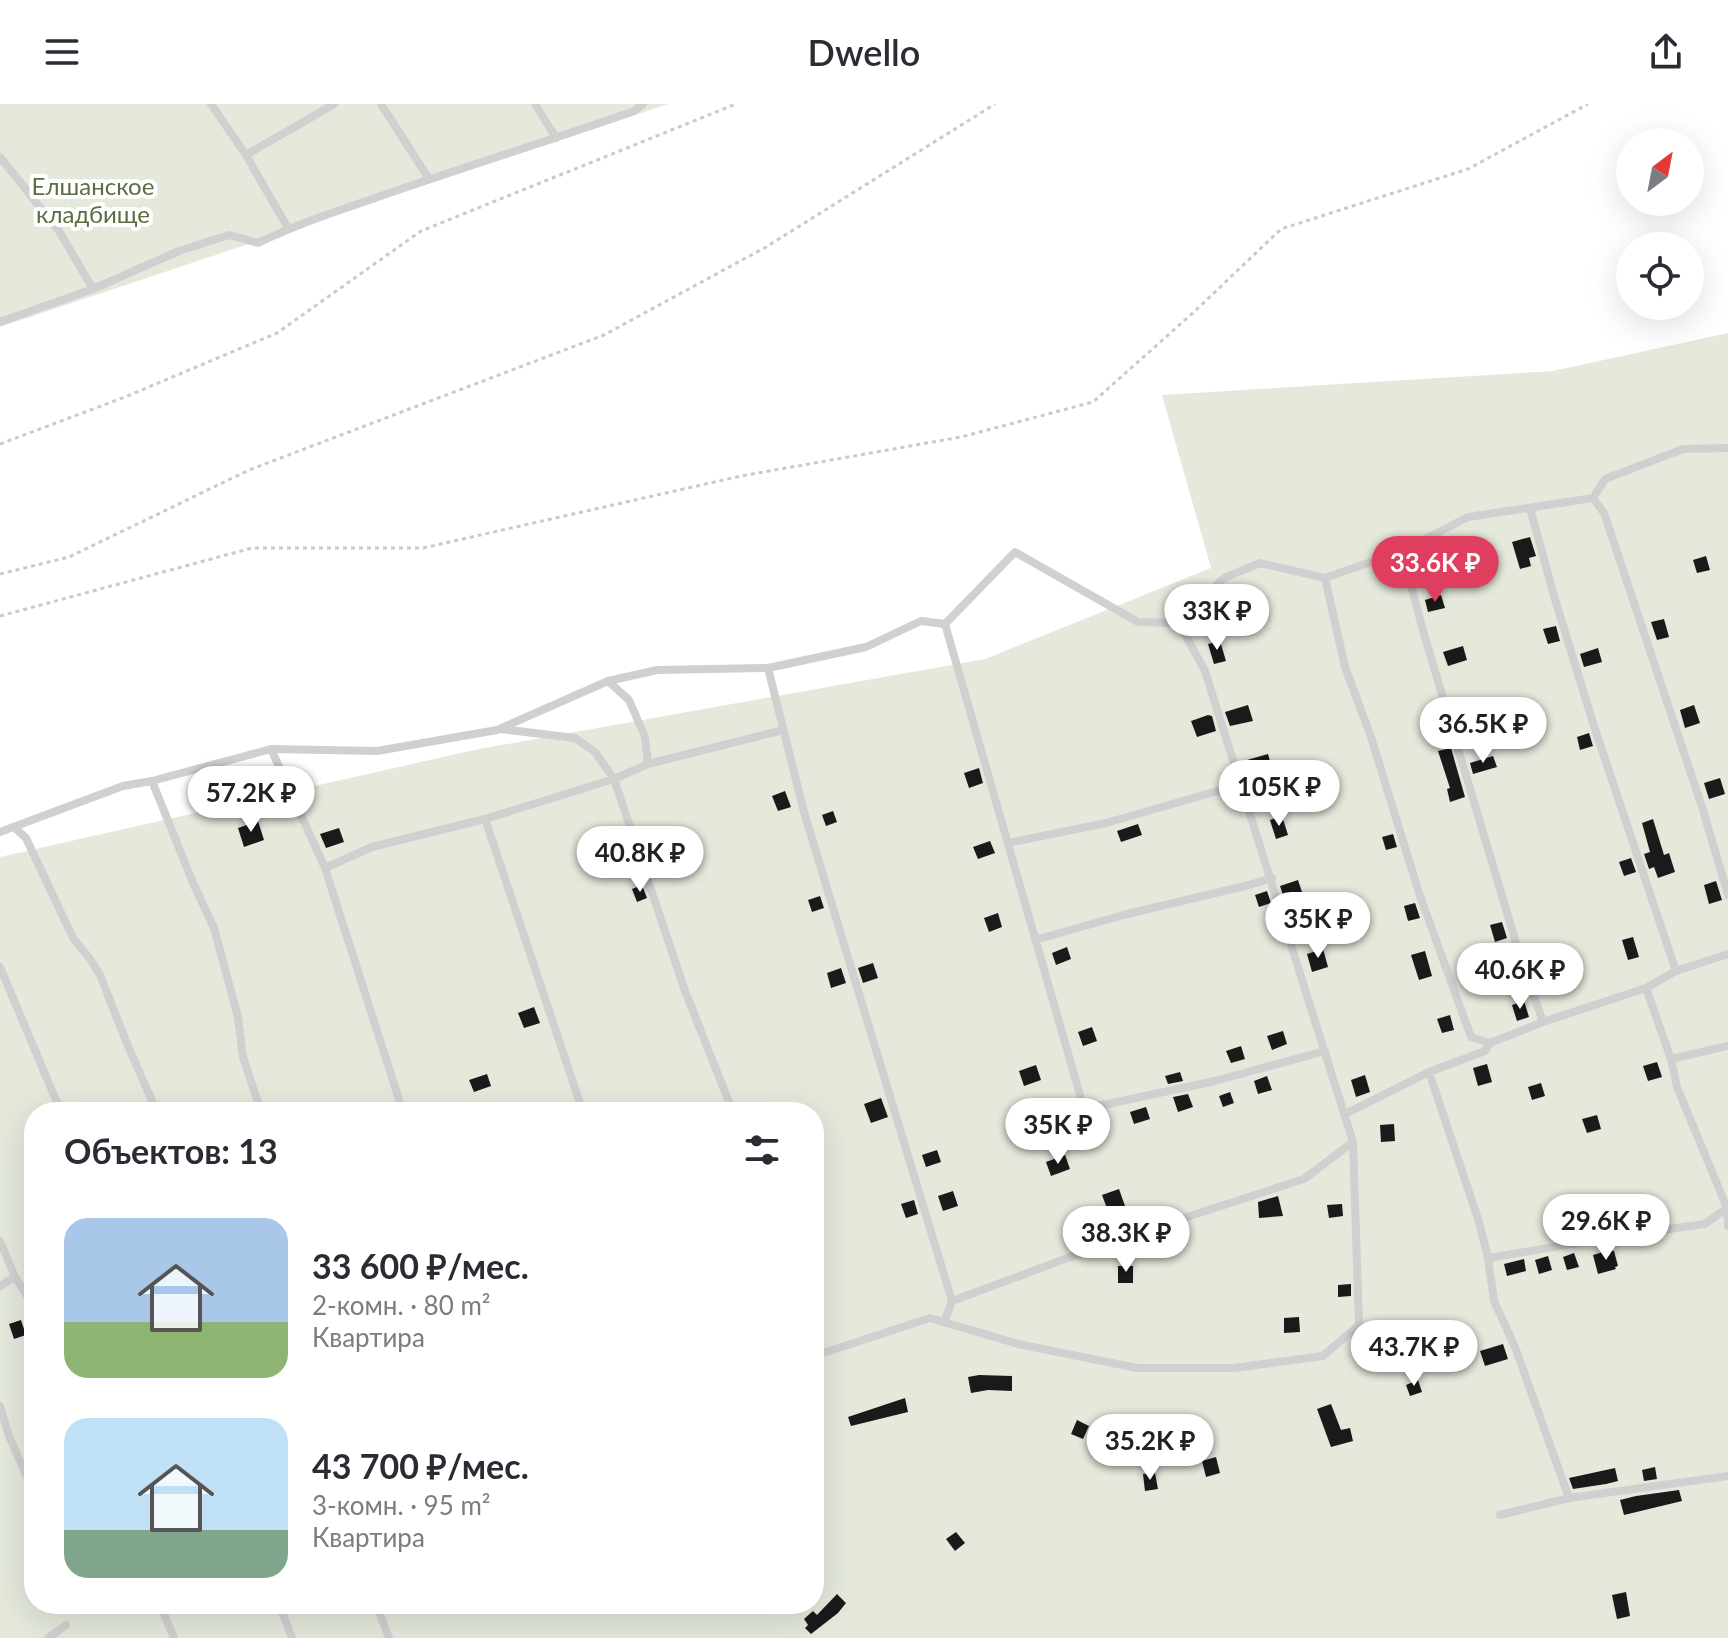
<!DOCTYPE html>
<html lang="ru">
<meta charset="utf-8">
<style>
body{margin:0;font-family:Lato,sans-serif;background:#f7f7f7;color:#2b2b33;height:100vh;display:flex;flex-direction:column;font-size:30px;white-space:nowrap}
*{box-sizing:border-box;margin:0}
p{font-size:26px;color:#7c7c81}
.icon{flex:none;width:44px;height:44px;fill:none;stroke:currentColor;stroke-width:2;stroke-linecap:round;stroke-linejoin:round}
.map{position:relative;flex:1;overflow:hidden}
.side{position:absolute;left:24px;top:998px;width:800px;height:512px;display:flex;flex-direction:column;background:#fff;border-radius:32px;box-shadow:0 8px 32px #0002}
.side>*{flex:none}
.needle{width:52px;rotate:32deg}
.controls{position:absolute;left:1616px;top:24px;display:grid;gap:16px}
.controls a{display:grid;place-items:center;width:88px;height:88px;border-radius:50%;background:#fff;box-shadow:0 8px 32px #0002;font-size:40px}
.price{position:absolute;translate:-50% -68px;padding:0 18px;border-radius:28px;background:#fff;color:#222;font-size:26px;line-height:52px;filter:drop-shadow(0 2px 4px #0008)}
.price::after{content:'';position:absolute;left:50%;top:48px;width:24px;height:18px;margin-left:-12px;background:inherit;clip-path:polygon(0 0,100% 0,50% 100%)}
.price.on{background:#e03e5e;color:#fff}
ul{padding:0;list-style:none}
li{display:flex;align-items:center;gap:24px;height:200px;padding:0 40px}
li span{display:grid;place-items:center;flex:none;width:224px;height:160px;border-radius:24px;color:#555}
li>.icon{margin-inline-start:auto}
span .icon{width:96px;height:96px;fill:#fffc;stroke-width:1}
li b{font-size:34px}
h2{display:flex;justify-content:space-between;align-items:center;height:96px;padding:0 40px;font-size:34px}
header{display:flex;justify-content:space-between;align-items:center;height:104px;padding:0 40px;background:#fff;font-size:36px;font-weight:600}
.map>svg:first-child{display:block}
.green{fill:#e4e9dc;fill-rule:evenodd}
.building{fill:#1a1a1a}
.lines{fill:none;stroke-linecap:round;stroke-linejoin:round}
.path{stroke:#cacaca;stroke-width:3;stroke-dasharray:4 4;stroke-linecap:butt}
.lane{stroke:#d0d0d0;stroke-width:8}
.labels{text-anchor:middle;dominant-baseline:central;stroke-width:8;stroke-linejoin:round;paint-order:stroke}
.park-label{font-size:24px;fill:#5b6e40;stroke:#fff}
</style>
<header><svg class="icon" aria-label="menu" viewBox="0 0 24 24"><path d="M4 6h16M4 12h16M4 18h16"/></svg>Dwello<svg class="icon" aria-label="share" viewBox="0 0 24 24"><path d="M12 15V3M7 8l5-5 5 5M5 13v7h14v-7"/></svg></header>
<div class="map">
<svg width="1728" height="1534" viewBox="0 0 1728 1534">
<rect width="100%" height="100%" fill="#fff"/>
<g class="green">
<path d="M0 0H668L0 223Z"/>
<path d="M1728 229V1534H0V753L474 646 985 555 1211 464 1162 291 1553 267ZM34 1008H814V1500H34Z"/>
</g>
<g class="building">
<path d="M1530 433 1536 452 1529 454 1531 462 1520 465 1512 438Z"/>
<path d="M1706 452 1710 466 1697 469 1693 456Z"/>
<path d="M1441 491 1445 504 1428 508 1425 496Z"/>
<path d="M1664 515 1669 533 1657 536 1651 518Z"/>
<path d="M1556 522 1560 537 1548 540 1543 525Z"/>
<path d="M1220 537 1226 557 1214 560 1208 540Z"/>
<path d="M1463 542 1467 556 1448 562 1443 548Z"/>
<path d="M1598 544 1602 558 1584 563 1580 550Z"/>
<path d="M1469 599 1474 614 1458 618 1453 604Z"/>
<path d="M1248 601 1253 617 1230 622 1225 608Z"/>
<path d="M1694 601 1700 619 1685 624 1680 606Z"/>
<path d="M1208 611 1212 612 1216 627 1197 633 1191 617Z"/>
<path d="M1589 629 1593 642 1580 646 1577 633Z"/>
<path d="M1451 644 1465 693 1450 698 1447 685 1450 684 1438 647Z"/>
<path d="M1268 650 1272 664 1251 670 1247 656Z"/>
<path d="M1493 652 1497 663 1473 670 1470 659Z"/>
<path d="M979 664 983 679 969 684 964 669Z"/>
<path d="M1720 674 1725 690 1709 695 1704 679Z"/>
<path d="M785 687 791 703 778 707 772 692Z"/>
<path d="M833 707 837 718 826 722 822 711Z"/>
<path d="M1282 712 1288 731 1276 735 1270 716Z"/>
<path d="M1653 715 1664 751 1669 749 1675 768 1658 774 1654 763 1649 765 1644 750 1650 748 1642 719Z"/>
<path d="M258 717 264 736 244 743 238 724Z"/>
<path d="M1138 720 1142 731 1121 738 1117 727Z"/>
<path d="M339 724 344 738 326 744 320 730Z"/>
<path d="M1393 730 1397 743 1386 746 1382 733Z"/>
<path d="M990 737 995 749 978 755 973 743Z"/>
<path d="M1631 754 1636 768 1624 772 1619 758Z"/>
<path d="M1298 776 1302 788 1284 794 1280 782Z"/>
<path d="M1716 777 1722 796 1709 800 1704 781Z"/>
<path d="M642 781 647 794 637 798 632 785Z"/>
<path d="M1267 787 1271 799 1259 803 1255 791Z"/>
<path d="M820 792 824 804 812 808 808 796Z"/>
<path d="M1415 799 1420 814 1408 817 1404 802Z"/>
<path d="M998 809 1002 823 989 828 984 814Z"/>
<path d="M1502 818 1507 834 1495 838 1490 821Z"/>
<path d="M1633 833 1639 853 1628 856 1622 836Z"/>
<path d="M1067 843 1071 855 1056 861 1052 849Z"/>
<path d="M1323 845 1328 863 1312 868 1307 850Z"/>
<path d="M1425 847 1432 872 1419 876 1411 851Z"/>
<path d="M873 859 878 874 863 879 858 864Z"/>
<path d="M841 864 846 879 831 884 827 869Z"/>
<path d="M1524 897 1529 913 1517 917 1512 901Z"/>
<path d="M534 903 540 919 524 924 518 909Z"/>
<path d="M1450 911 1454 926 1442 929 1437 915Z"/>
<path d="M1092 923 1097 937 1083 942 1078 928Z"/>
<path d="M1283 927 1287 940 1272 946 1267 932Z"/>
<path d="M1241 942 1245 955 1231 959 1226 947Z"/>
<path d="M1657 958 1662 973 1648 977 1643 962Z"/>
<path d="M1487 960 1492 978 1478 982 1473 964Z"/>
<path d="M1036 961 1041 976 1024 982 1019 967Z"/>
<path d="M1180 968 1183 977 1168 980 1165 972Z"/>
<path d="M487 970 491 982 474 988 469 976Z"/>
<path d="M1365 971 1370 988 1356 993 1351 976Z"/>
<path d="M1267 972 1272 986 1258 990 1254 977Z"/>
<path d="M1541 979 1545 992 1532 996 1528 983Z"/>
<path d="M1230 988 1234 999 1223 1003 1219 992Z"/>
<path d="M1188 990 1193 1003 1178 1008 1173 993Z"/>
<path d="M881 994 888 1013 871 1019 864 1000Z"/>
<path d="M1146 1003 1150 1015 1134 1020 1130 1008Z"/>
<path d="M1057 1005 1062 1019 1039 1027 1034 1012Z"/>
<path d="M1597 1011 1601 1025 1587 1029 1582 1015Z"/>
<path d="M1394 1020 1395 1037 1381 1038 1380 1021Z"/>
<path d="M937 1046 941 1058 926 1063 922 1051Z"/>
<path d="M1065 1051 1070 1065 1051 1072 1046 1058Z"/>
<path d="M1119 1085 1125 1102 1108 1107 1102 1091Z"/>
<path d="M953 1087 958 1102 943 1107 938 1092Z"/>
<path d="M1278 1092 1283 1112 1259 1114 1258 1098Z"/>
<path d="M914 1096 918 1110 906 1114 901 1100Z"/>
<path d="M1342 1100 1343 1112 1329 1114 1327 1101Z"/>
<path d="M1097 1104 1101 1116 1085 1122 1080 1110Z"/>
<path d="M1610 1146 1614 1147 1618 1162 1615 1163 1616 1165 1598 1170 1593 1151Z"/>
<path d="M1574 1149 1579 1163 1567 1166 1563 1153Z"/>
<path d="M1548 1152 1552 1166 1539 1170 1535 1156Z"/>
<path d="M1524 1155 1526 1167 1507 1172 1504 1160Z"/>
<rect x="1118" y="1162" width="15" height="17"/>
<path d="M1351 1180V1192L1338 1193V1181Z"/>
<path d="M1299 1213 1300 1228 1284 1229V1214Z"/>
<path d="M21 1216 26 1231 14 1235 9 1220Z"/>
<path d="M1456 1228 1462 1239 1446 1246 1440 1235Z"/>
<path d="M1503 1240 1508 1255 1485 1262 1480 1247Z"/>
<path d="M979 1271 1012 1272V1287L988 1286 971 1289 968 1273Z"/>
<path d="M1418 1276 1422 1288 1410 1292 1406 1281Z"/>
<path d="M905 1294 908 1308 851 1322 848 1313Z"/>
<path d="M1331 1300 1341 1326 1350 1324 1353 1337 1331 1343 1317 1305Z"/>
<path d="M1077 1316 1089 1322 1083 1335 1071 1330Z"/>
<path d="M1189 1335 1193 1349 1176 1354 1172 1340Z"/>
<path d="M1131 1345V1360L1114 1361V1346Z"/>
<path d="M1216 1353 1220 1369 1206 1373 1202 1357Z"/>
<path d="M1655 1363 1657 1375 1644 1377 1642 1366Z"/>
<path d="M1615 1364 1618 1377 1606 1380 1573 1385 1569 1374Z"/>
<path d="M1155 1369 1158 1385 1145 1387 1143 1370Z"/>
<path d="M1679 1386 1682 1397 1624 1411 1620 1396 1636 1392Z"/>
<path d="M956 1428 965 1439 955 1447 946 1435Z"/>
<path d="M1626 1488 1630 1512 1617 1515 1612 1491Z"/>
<path d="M837 1490 846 1499 838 1509 811 1530 805 1524 808 1521 804 1515 813 1507 817 1511Z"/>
</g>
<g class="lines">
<g class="path">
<path d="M0 340 125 293 277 229 421 127 736 0"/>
<path d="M0 470 69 453 249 366 604 231 766 143 995 0"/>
<path d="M0 512 252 444H423L741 372 961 333 1093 298 1195 207 1281 125 1468 65 1588 0"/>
</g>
<g class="lane">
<path d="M211 0 246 51 288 124"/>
<path d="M381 0 429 75"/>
<path d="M535 0 556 34"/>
<path d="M246 51 334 0"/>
<path d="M0 53 59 127 93 185"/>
<path d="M0 218 93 185 179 147 229 131 258 139C297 120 337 107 378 93 463 63 549 37 634 7L643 0"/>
<path d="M1593 394 1604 409 1703 706 1728 791"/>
<path d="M1530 404 1554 492 1594 622 1676 867"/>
<path d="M1402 447 1424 530 1519 849 1543 918"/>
<path d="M1325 474 1345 563 1371 633 1419 789 1471 933 1490 939 1543 918 1646 884 1676 867 1728 850"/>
<path d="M945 520 1084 1005 1215 977 1325 947"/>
<path d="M768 564 804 708 952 1197 1116 1136 1304 1075 1353 1038"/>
<path d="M608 577 629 596 645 633 648 660"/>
<path d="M152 677 193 779 214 824 238 913 243 953 261 1008"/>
<path d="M485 715 583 1008"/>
<path d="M15 724 26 734 73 834 90 855 100 871 128 942 157 1008"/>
<path d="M0 728 123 682 152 677 271 645"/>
<path d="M1008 739 1106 719 1242 680"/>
<path d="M325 764 372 743 485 715 614 675 595 648 575 634 501 625"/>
<path d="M1035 836 1127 810 1249 781 1272 774"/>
<path d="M0 863 61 1008"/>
<path d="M1646 884 1671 955 1677 983 1727 1104 1728 1122"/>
<path d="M1671 955 1728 942"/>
<path d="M1429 968 1479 1118 1488 1154 1494 1197 1515 1243 1569 1394"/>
<path d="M403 1008 325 764 271 645 377 647 497 626 608 577 657 566 768 564 866 543 921 517 945 520 1015 448 1138 518 1179 519 1224 474 1260 459 1325 474 1402 447 1468 413 1593 394 1605 375 1683 345 1728 344"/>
<path d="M733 1008 685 887 614 675 648 660 783 626"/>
<path d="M1345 1010 1429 968 1485 947 1490 939"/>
<path d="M0 1137 15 1173 34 1203"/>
<path d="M1488 1154 1613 1133 1705 1120 1727 1104"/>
<path d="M0 1182 15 1173"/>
<path d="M944 1218 952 1197"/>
<path d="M814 1252 930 1214 1018 1240 1137 1264H1234L1323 1252 1359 1221 1353 1038 1205 567 1179 519"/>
<path d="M0 1302 9 1332 34 1389"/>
<path d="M1500 1411 1569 1394 1728 1372"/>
<path d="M160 1500 174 1534"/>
<path d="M279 1500 292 1534"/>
<path d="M376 1500 389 1534"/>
<path d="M48 1534 66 1521"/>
</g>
</g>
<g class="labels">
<g class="park-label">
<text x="93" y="81">Елшанское<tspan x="93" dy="28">кладбище</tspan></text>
</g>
</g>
</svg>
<div class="controls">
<a><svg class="needle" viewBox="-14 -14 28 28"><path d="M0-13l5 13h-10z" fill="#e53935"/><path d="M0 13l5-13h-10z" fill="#7c7c81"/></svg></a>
<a><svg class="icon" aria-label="locate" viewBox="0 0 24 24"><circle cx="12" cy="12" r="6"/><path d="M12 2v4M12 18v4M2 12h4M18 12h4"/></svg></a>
</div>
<b class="price on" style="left:1435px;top:500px">33.6K ₽</b>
<b class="price" style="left:1217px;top:548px">33K ₽</b>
<b class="price" style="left:1483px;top:661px">36.5K ₽</b>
<b class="price" style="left:1279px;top:724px">105K ₽</b>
<b class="price" style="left:251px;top:730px">57.2K ₽</b>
<b class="price" style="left:640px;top:790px">40.8K ₽</b>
<b class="price" style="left:1318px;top:856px">35K ₽</b>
<b class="price" style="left:1520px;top:907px">40.6K ₽</b>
<b class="price" style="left:1058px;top:1062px">35K ₽</b>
<b class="price" style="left:1606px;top:1158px">29.6K ₽</b>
<b class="price" style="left:1126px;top:1170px">38.3K ₽</b>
<b class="price" style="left:1414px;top:1284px">43.7K ₽</b>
<b class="price" style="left:1150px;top:1378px">35.2K ₽</b>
<section class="side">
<h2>Объектов: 13<svg class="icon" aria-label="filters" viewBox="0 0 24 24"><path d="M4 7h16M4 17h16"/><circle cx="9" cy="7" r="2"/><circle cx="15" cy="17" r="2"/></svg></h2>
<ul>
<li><span style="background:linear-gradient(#a9c7e8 65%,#8fb573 0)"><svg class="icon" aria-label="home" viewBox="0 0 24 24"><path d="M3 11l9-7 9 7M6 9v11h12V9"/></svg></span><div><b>33 600 ₽/мес.</b><p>2-комн. · 80 m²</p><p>Квартира</p></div></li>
<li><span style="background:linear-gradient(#bfe0f5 70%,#7fa58c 0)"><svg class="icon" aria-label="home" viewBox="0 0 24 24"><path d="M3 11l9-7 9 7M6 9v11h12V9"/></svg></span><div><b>43 700 ₽/мес.</b><p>3-комн. · 95 m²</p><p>Квартира</p></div></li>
</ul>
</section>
</div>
